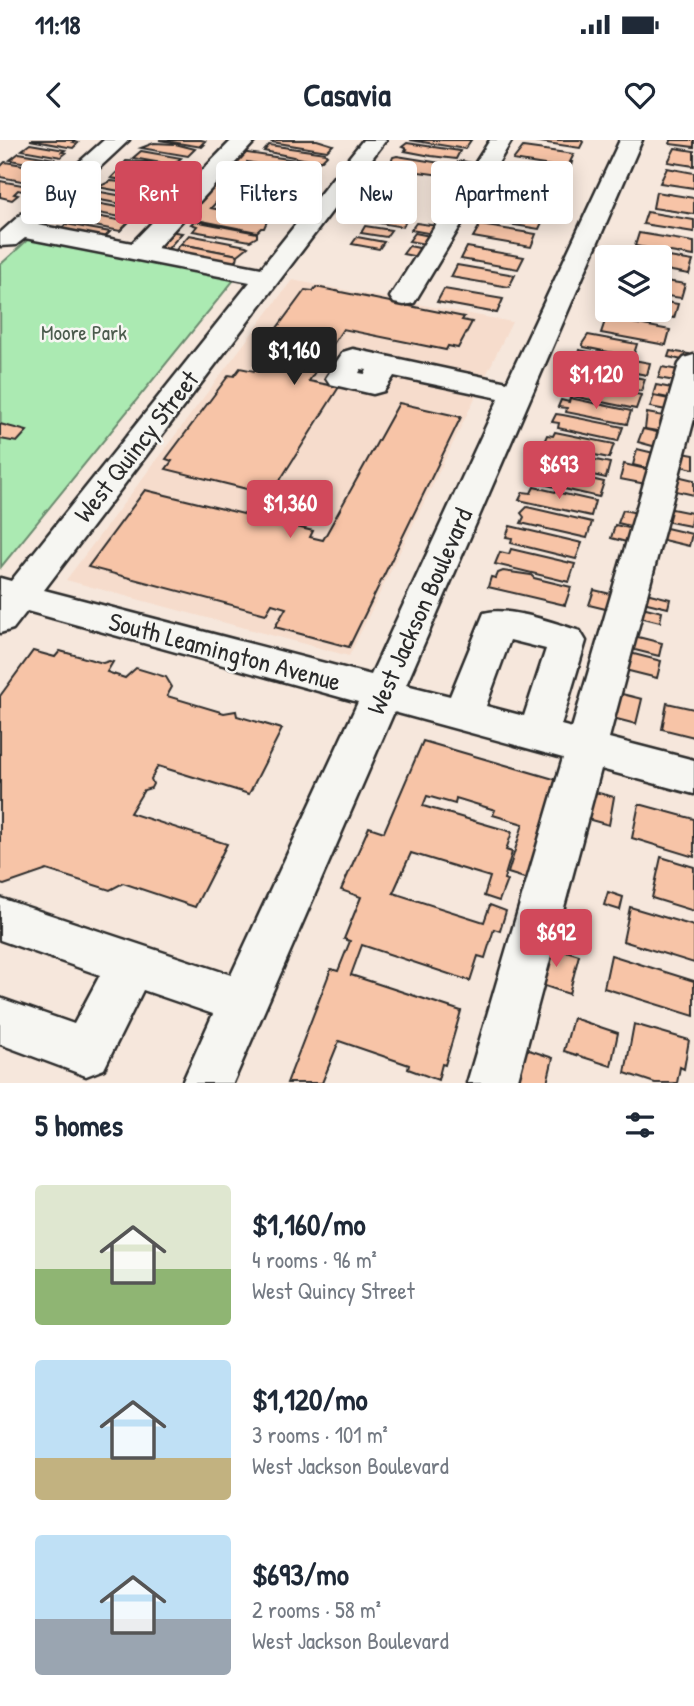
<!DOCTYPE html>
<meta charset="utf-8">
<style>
body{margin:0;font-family:"Patrick Hand",sans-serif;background:#f6f6f7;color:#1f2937;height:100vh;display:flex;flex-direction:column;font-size:26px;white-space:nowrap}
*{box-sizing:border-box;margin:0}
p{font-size:23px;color:#747a83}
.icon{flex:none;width:38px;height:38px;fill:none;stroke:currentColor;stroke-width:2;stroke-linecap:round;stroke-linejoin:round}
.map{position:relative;height:943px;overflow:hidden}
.panel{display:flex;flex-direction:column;background:#fff;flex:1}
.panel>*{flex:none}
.top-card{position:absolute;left:21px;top:21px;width:653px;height:63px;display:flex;gap:14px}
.fabs{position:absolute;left:595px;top:105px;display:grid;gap:14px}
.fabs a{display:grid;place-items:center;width:77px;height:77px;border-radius:7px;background:#fff;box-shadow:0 4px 18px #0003;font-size:35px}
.price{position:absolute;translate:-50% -60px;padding:0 16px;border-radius:7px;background:#d1495b;color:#fff;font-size:23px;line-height:46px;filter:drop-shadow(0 2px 4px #0008)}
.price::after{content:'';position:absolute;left:50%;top:42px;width:21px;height:16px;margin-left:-10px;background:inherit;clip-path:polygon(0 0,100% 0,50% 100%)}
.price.active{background:#222;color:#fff}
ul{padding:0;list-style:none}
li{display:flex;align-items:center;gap:21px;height:175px;padding:0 35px}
li span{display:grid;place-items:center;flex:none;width:196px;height:140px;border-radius:7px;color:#555}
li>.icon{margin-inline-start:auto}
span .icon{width:84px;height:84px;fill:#fffc;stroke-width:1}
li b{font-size:30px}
h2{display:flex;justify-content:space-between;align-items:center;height:84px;padding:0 35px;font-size:30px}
.chip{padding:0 24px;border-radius:7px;background:#fff;box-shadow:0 4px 18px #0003;font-size:24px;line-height:63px}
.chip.active{background:#d1495b;color:#fff}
.status{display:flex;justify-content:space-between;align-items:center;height:49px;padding:0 35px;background:#fff;direction:ltr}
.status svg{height:19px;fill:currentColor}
header{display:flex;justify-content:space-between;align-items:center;height:91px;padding:0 35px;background:#fff;font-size:32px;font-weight:700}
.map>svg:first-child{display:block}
.built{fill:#f6dccc}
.green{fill:#abeab2;stroke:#6b8a6e;stroke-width:2}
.building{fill:#f7c4a7;stroke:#2b2b2b;stroke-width:2}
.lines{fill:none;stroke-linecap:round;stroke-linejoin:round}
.minor-casing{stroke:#2b2b2b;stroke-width:5}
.minor{fill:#f6f6f2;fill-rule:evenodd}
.labels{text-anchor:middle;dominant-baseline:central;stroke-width:5;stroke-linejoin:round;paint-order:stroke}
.far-park-label{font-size:21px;fill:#4b5b4d;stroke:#f6f6f2}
.street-label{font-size:26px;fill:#2b2b2b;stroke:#f6f6f2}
</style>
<div class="status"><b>11:18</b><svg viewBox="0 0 49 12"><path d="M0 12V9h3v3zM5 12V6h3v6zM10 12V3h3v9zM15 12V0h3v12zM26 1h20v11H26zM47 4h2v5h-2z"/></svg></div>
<header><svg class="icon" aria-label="back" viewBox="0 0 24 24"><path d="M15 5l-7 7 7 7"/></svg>Casavia<svg class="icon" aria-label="heart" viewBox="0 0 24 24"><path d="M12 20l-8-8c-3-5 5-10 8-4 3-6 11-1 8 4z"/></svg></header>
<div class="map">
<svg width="694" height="943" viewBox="0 0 694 943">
<rect width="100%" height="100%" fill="#f6e7dc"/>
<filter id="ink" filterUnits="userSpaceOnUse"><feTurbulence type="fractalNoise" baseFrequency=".0143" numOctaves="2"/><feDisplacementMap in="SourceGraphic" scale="14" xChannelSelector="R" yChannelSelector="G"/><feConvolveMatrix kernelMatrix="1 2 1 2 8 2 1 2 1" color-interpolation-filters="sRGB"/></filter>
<g filter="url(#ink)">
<path class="built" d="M292 140 512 182 349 516 66 440Z"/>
<path class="green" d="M33 95 238 135 1 427 0 125Z"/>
<g class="building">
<path d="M30 0H75L73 2 78 3 73 8Z"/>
<path d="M159 0H201L205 1 201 5H204L202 7Z"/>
<path d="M274 0H317L333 5 327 11 272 2Z"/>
<path d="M410 0H471L465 9Z"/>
<path d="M527 0H581L583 2 580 8Z"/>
<path d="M671 0H694V7L670 4Z"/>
<path d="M154 3 175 4 195 9 188 16 141 8Z"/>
<path d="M407 3 460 11 456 19 431 16 405 11 407 9 402 7Z"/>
<path d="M30 4 65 10 62 12 66 13 61 17 22 10Z"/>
<path d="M269 5 325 13 327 15 322 20H308L264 11Z"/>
<path d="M523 7 574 14 570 22H572L570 29 513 20Z"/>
<path d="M675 8 694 11V26L668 22Z"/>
<path d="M141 11 181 18 173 25 133 18Z"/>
<path d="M241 12 295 20 318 22 312 26 309 34 247 22 246 28 229 26Z"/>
<path d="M19 13 54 19 51 22H55L50 27 10 20Z"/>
<path d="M397 16 459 26 458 22 462 21 478 24 470 39 389 28 393 17Z"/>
<path d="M126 21 148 22 178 29 170 36 124 28 122 26Z"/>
<path d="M5 22 47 29 41 34H36L32 37 37 38 32 43 0 37V27Z"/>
<path d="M667 28 694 33V48L660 43Z"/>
<path d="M508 29 565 38 555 52 503 43Z"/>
<path d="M119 30 168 38 160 46 111 38Z"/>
<path d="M391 31 414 35 409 42 386 38Z"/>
<path d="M171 40 191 44 185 51 164 47Z"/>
<path d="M0 41 28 46 22 51 18 50 14 54 18 55 12 60 0 57Z"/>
<path d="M111 41 129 43 155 47 146 56 98 47Z"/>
<path d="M212 43 288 56 285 59 288 60 277 67 219 59 211 68 268 79 264 88H261L257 92 182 77Z"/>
<path d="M379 49 402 53 396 60 373 56Z"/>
<path d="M502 49 555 58 550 68 495 59Z"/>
<path d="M95 51 146 60 141 64 145 65 143 68 95 59 97 57 90 56Z"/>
<path d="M656 52 694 58V74L653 68Z"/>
<path d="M84 61 140 71 132 79 81 70 85 67 79 66Z"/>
<path d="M381 63 407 68 402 74 376 70Z"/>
<path d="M490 69 544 78 539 89 484 80Z"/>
<path d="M148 71 164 74 157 82 140 79Z"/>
<path d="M647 72 694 80V92L643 84Z"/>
<path d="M79 73 129 82 120 91 64 80 70 75 76 76Z"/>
<path d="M373 74 399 79 406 81 403 87 368 81Z"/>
<path d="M194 81 257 93V97L250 101 193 91 197 86 191 84Z"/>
<path d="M416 83 438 86 433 94 411 90Z"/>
<path d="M66 84 110 92 101 101 52 91 58 86 63 87Z"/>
<path d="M480 85 536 94 531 107 473 97Z"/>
<path d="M365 86 391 90 386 97 361 93Z"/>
<path d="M168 91 182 93 165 112 150 109Z"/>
<path d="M415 93 430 96 425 104 409 101Z"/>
<path d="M639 93 694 102V116L635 106Z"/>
<path d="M189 95 246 106 248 107 238 115 181 104Z"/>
<path d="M357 97 384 102 379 109 352 104Z"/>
<path d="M181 104 238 115 237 120 232 124 173 113Z"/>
<path d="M409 106 424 109 418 117 403 114Z"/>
<path d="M467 107 524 117 518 129 461 119Z"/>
<path d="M633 111 693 121 689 134 660 129V117H630Z"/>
<path d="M457 125 515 135 509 147 451 137Z"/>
<path d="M660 140 685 144 681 158 660 155Z"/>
<path d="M316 147 464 177 462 180 472 182 458 208 448 206 446 210 343 189 309 241 339 247 277 345 261 342 255 351 166 329 172 321 166 319 229 235 234 236 240 228 254 231 270 209 263 207 305 150 313 151Z"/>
<path d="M444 149 503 159 497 173 437 162Z"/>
<path d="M660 161 678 164 674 178 631 170H660Z"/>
<path d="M606 178 670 190 666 205 601 193Z"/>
<path d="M588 195 637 204 633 217 584 207 582 204Z"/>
<path d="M579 210 650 223 647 235 582 223 584 219 577 217Z"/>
<path d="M670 211 689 214 687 221 668 217Z"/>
<path d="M574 225 645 239 641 251 577 239 578 234 571 232Z"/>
<path d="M662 227 684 231 681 242 658 238Z"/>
<path d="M567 240 641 255 636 269 563 254Z"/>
<path d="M656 245 677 249 674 259 653 255Z"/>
<path d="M654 256 674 260 672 271 650 267Z"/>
<path d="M570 258 631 271 627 284 566 272 567 268 558 267 561 260 569 262Z"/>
<path d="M399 263 461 277 349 507 275 487 286 468 272 464 266 474 88 427 145 350 313 391 310 397 323 400Z"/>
<path d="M647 273 669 277 663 292 645 289Z"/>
<path d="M556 274 563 275 623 287 618 301 558 288 559 283 552 282Z"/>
<path d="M0 284 27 291 17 302 0 299Z"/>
<path d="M643 289 666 294 660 308 638 302Z"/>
<path d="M555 292 614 304 609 318 543 304 547 295 553 296Z"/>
<path d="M637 309 658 314 654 330 633 325Z"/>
<path d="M550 310 610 323 606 338 544 324V315Z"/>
<path d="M683 313 694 315V329L680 326Z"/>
<path d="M624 324 655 331 651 345 620 339Z"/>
<path d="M543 328 604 342 599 357 538 343 540 337 538 335Z"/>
<path d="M677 336 694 340V355L672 350Z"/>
<path d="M534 347 595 361 591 376 519 360 523 352 531 353Z"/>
<path d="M527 367 592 382 587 398 521 383 524 377 521 373Z"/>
<path d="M667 368 692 373 690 386 664 381Z"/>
<path d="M623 370 642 374 638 388 618 383Z"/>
<path d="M615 385 638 390 634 404 611 398Z"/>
<path d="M510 386 582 403 576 419 511 403 512 398 506 397Z"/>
<path d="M662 387 692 394 689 406 659 399Z"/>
<path d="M511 409 575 424 569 442 495 424 500 412 509 414Z"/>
<path d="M503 431 531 435 534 438 571 447 565 465 488 447 491 437 496 438 498 433Z"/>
<path d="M594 450 619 456 614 471 589 465Z"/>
<path d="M646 453 670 459 668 468 643 462Z"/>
<path d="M638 466 662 472 660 482 635 476Z"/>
<path d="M634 496 662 503 659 516 631 509Z"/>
<path d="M33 511 55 517 60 511 103 523 109 521 113 522 107 532 125 538 136 528 166 537 172 547 167 556 224 573 236 571 237 576 282 589 249 654 158 626 151 639 153 644 151 648 144 650 130 673 227 704 195 767 123 743 110 750 47 730 4 745 0 744V556Z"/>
<path d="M630 513 661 521 657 538 625 530Z"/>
<path d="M614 552 642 559 636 584 609 577Z"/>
<path d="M667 563 694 569V597L662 589Z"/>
<path d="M423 601 564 642 534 741 508 733 523 684 493 675 495 670 456 658 455 664 427 656 423 666 512 692 506 710 512 712 504 739 507 740 499 761 484 756 490 737 411 713 393 753 484 782 490 765 506 771 500 791 494 789 485 818 478 816 470 841 362 805 351 835 461 871 445 925 442 924 438 940 408 929 409 925 339 901 322 943H287L331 829 338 831 350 801 344 799 361 757 341 750 369 687 384 692Z"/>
<path d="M587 650 614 657 609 685 580 677Z"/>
<path d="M639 664 694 679V717L632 698Z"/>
<path d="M661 717 694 727V771L652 758Z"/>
<path d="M608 752 623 757 620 770 604 765Z"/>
<path d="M630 767 694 786V823L623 801Z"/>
<path d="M543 804 579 815 569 854 533 842Z"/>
<path d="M611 815 694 841V876L604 848Z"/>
<path d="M573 878 618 893 611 926 564 911Z"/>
<path d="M634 884 689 900 684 929 680 927 677 943H655L625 933Z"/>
<path d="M517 906 553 918 547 943H523L509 938Z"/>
</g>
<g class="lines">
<g class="minor-casing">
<g id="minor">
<path d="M104 0H129L38 85 132 103 232 0H256L157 108 261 128 363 0H386L44 450 371 535 499 258 394 236 384 251 373 254 330 244 326 238 343 212 353 209 507 242 620 0H642L406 545 450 556 484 473C509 466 555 483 580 491L586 501 561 585 572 588 679 224 684 218 694 215V279L609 598 694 620V654L601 629 517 943H467L563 618 394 572 233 943H182L213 874 143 850 104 929 86 936 0 904V858L74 884 100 835 0 800V758L231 835 358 562 27 471 13 489 0 493V438L11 441 250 142 25 98 16 105 0 106V93ZM361 229 367 230 365 234 359 233ZM510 500 546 509 524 576 486 566Z"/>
<path d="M490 0H512L414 163 404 165 394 163 390 157Z"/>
</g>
</g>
<use href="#minor" class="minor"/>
</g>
</g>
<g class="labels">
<g class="far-park-label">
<text x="84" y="192">Moore Park</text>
</g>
<g class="street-label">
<text transform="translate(136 306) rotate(-52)">West Quincy Street</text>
<text transform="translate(419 471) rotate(-66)">West Jackson Boulevard</text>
<text transform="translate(225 511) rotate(15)">South Leamington Avenue</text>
</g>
</g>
</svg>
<div class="fabs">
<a><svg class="icon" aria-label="layers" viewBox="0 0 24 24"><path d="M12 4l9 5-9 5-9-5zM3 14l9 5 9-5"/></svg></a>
</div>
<b class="price active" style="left:294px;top:247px">$1,160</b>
<b class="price" style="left:596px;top:271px">$1,120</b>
<b class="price" style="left:559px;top:361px">$693</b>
<b class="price" style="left:290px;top:400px">$1,360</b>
<b class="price" style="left:556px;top:829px">$692</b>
<div class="top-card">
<a class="chip">Buy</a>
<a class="chip active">Rent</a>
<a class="chip">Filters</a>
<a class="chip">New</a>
<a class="chip">Apartment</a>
</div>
</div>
<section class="panel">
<h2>5 homes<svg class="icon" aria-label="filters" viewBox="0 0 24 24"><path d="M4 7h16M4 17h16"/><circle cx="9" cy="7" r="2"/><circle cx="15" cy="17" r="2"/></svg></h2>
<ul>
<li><span style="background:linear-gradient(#dfe7d0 60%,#8fb573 0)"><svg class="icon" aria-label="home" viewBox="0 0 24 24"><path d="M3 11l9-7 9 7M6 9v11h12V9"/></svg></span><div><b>$1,160/mo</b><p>4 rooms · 96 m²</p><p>West Quincy Street</p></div></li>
<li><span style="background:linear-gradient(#bfe0f5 70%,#c2b280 0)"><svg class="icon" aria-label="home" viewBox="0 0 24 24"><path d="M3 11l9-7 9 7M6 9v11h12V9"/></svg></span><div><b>$1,120/mo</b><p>3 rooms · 101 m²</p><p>West Jackson Boulevard</p></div></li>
<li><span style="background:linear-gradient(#bfe0f5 60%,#9aa5b1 0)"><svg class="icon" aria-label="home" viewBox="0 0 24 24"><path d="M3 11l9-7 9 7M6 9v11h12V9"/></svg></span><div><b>$693/mo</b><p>2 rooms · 58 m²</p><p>West Jackson Boulevard</p></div></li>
</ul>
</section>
